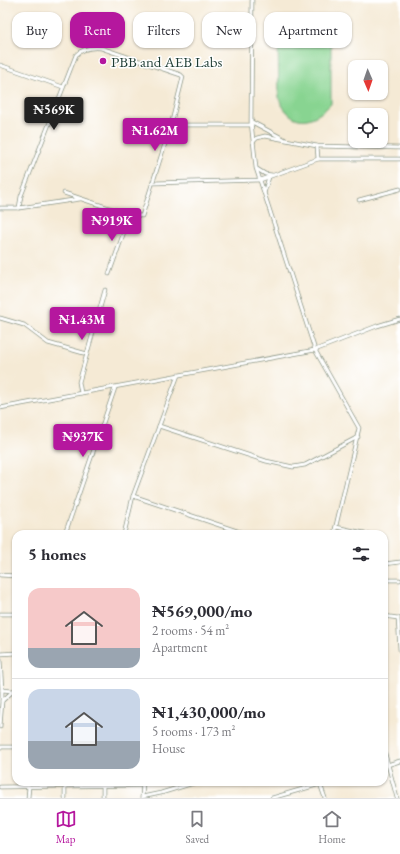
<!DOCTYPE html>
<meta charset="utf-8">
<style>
body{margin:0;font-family:"EB Garamond",serif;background:#f7f7f7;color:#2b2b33;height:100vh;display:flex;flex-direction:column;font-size:15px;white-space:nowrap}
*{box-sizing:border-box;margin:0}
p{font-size:13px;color:#7c7c81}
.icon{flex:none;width:22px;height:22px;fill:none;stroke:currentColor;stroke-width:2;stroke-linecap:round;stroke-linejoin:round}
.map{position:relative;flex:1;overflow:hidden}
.drawer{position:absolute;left:12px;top:530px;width:376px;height:256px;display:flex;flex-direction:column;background:#fff;border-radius:12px;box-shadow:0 1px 3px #0004}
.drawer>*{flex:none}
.top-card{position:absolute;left:12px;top:12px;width:376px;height:36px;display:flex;gap:8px}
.needle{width:26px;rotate:178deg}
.tools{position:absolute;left:348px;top:60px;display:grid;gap:8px}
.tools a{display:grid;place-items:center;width:40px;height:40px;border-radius:8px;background:#fff;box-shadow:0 1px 3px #0004;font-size:20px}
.price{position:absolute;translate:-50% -34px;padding:0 9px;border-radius:4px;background:#b5179e;color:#fff;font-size:13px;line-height:26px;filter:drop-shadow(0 1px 2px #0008)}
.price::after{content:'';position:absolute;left:50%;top:24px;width:12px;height:9px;margin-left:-6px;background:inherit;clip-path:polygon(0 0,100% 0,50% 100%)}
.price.on{background:#222;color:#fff}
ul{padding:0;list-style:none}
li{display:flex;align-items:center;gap:12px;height:100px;padding:0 16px}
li+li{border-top:1px solid #e1e1e2}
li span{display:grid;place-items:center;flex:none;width:112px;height:80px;border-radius:12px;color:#555}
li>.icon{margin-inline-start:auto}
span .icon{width:48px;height:48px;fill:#fffc;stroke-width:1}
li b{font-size:17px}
h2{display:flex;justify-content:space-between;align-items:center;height:48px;padding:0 16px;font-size:17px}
.tag{padding:0 14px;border-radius:12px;background:#fff;box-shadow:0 1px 3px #0004;font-size:14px;line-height:36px}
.tag.on{background:#b5179e;color:#fff}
.dock{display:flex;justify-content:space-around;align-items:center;height:56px;border-top:1px solid #e1e1e2;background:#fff;font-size:11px;color:#7c7c81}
.dock a{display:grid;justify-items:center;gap:2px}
.dock .on{color:#b5179e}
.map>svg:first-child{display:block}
.green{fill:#88d491;stroke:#548862}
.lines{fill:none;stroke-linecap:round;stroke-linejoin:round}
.minor-casing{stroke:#8a9484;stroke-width:4.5}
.minor{stroke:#fff;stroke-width:3}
.poi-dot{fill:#b5179e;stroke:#fff;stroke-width:1.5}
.labels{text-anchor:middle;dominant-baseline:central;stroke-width:3;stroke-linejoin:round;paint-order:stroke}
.poi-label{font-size:15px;fill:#1f3d34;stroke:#fff;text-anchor:start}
</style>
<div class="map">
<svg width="400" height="798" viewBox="0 0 400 798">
<rect width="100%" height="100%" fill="#fff"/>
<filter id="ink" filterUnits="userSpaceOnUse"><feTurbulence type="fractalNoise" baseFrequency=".025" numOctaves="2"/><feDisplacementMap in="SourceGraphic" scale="8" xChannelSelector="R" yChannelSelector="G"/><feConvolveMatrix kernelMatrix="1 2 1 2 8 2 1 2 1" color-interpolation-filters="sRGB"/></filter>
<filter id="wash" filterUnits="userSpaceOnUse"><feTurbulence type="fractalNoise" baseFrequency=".012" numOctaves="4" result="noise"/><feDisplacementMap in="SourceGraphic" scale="16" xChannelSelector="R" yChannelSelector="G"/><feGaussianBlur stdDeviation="0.9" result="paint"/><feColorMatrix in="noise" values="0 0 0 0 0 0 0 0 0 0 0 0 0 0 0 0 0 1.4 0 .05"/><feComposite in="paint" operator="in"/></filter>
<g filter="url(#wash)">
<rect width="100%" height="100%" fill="#f5ead5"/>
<path class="green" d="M300 21C313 20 324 26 331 37V104C312 124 291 127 279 99L278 41C282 30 289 24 300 21Z"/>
</g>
<g filter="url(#ink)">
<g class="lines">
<g class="minor-casing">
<g id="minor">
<path d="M252 0 251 122 256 168 315 350 359 428 334 534"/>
<path d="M0 65 63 87"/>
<path d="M252 122 284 139"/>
<path d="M171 125H252"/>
<path d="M253 142 257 138 265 136 317 146 400 148"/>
<path d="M317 146 318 159"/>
<path d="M257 169 265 174 272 175"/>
<path d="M154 183 260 180 318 159H400"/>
<path d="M264 193 269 177"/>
<path d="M359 200 400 189"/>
<path d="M0 208H19L80 199"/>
<path d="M19 208 21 196 76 55C82 49 91 47 101 48L181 75 183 77 171 125 142 216 130 215 64 193"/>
<path d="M109 274 130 215"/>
<path d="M0 318 24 325 48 343 87 354"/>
<path d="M81 393 79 382 105 290"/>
<path d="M0 408 315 350 377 326 400 319"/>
<path d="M159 426 266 461 293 467 305 465 358 437"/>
<path d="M133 496 246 534"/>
<path d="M336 527 369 534"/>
<path d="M65 534 115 388"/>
<path d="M124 534 133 496 178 375"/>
<path d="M384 564 400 562"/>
<path d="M0 575 16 576"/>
<path d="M384 580H400"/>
<path d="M0 614H16"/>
<path d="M384 616 398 618"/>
<path d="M398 618 400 650"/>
<path d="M0 654 16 653"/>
<path d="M0 659 2 690V701"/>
<path d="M2 690 13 691"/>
<path d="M0 727 2 701 13 691 16 690"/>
<path d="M0 747H16"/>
<path d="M384 750 397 798"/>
<path d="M384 766 400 761"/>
<path d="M103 782V798"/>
<path d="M320 784 325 798"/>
<path d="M65 786V798"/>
<path d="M0 787 143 785"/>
<path d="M142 797 161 793 197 782"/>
<path d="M28 798 29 786"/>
<path d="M142 798 143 782"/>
<path d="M272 798 327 782"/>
</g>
</g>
<use href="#minor" class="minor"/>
</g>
</g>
<circle class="poi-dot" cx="103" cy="61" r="4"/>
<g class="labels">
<g class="poi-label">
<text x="111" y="61">PBB and AEB Labs</text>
</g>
</g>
</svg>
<div class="tools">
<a><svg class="needle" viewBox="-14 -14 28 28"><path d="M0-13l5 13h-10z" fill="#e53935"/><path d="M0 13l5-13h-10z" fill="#7c7c81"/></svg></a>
<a><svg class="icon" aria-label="locate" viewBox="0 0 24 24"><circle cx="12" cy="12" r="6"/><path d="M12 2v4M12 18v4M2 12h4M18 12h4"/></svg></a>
</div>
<b class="price on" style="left:54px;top:131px">₦569K</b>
<b class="price" style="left:155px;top:152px">₦1.62M</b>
<b class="price" style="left:112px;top:242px">₦919K</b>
<b class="price" style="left:82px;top:341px">₦1.43M</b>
<b class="price" style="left:83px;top:458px">₦937K</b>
<div class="top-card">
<a class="tag">Buy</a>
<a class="tag on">Rent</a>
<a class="tag">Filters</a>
<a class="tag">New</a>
<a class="tag">Apartment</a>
</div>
<section class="drawer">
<h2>5 homes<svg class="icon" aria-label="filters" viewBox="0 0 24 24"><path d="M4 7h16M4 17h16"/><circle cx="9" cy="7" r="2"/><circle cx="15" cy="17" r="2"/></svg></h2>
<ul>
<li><span style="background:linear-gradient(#f6c9c9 75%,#9aa5b1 0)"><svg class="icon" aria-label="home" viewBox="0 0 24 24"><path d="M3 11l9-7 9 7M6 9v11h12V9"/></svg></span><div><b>₦569,000/mo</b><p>2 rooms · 54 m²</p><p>Apartment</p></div></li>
<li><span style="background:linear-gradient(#c9d6e8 65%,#9aa5b1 0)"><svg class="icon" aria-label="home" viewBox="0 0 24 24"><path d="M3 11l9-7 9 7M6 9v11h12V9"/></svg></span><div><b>₦1,430,000/mo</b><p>5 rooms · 173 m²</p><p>House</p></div></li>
</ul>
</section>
</div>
<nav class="dock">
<a class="on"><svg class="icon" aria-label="map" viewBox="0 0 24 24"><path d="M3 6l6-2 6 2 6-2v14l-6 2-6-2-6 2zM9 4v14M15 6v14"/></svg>Map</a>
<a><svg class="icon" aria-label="saved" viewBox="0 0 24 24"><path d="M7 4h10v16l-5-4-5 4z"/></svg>Saved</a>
<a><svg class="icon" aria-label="home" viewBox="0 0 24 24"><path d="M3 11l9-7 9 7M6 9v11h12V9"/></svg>Home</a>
</nav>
